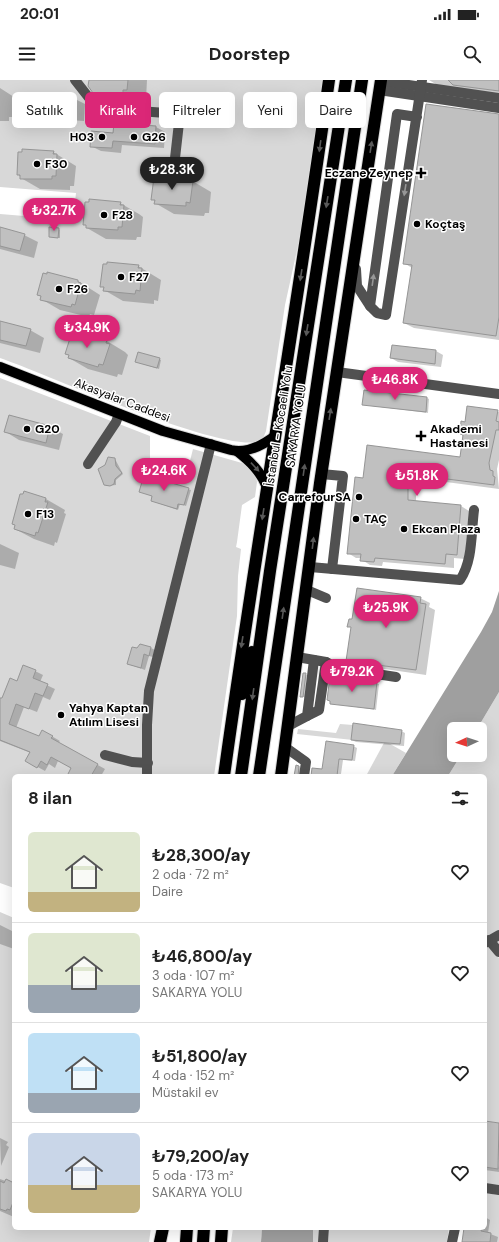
<!DOCTYPE html>
<html lang="tr">
<meta charset="utf-8">
<style>
body{margin:0;font-family:"DM Sans",sans-serif;background:#f6f6f6;color:#222;height:100vh;display:flex;flex-direction:column;font-size:15px;white-space:nowrap}
*{box-sizing:border-box;margin:0}
p{font-size:13px;color:#767676}
.icon{flex:none;width:22px;height:22px;fill:none;stroke:currentColor;stroke-width:2;stroke-linecap:round;stroke-linejoin:round}
.map{position:relative;flex:1;overflow:hidden}
.details{position:absolute;left:12px;top:694px;width:475px;height:456px;display:flex;flex-direction:column;background:#fff;border-radius:6px;box-shadow:0 4px 16px #0002}
.details>*{flex:none}
.hud{position:absolute;left:12px;top:12px;width:475px;height:36px;display:flex;gap:8px}
.needle{width:26px;rotate:267deg}
.controls{position:absolute;left:447px;top:642px;display:grid;gap:8px}
.controls a{display:grid;place-items:center;width:40px;height:40px;border-radius:6px;background:#fff;box-shadow:0 4px 16px #0002;font-size:20px}
.price{position:absolute;translate:-50% -34px;padding:0 9px;border-radius:14px;background:#db2777;color:#fff;font-size:13px;line-height:26px;filter:drop-shadow(0 1px 2px #0008)}
.price::after{content:'';position:absolute;left:50%;top:24px;width:12px;height:9px;margin-left:-6px;background:inherit;clip-path:polygon(0 0,100% 0,50% 100%)}
.price.current{background:#222;color:#fff}
ul{padding:0;list-style:none}
li{display:flex;align-items:center;gap:12px;height:100px;padding:0 16px}
li+li{border-top:1px solid #e0e0e0}
li span{display:grid;place-items:center;flex:none;width:112px;height:80px;border-radius:6px;color:#555}
li>.icon{margin-inline-start:auto}
span .icon{width:48px;height:48px;fill:#fffc;stroke-width:1}
li b{font-size:17px}
h2{display:flex;justify-content:space-between;align-items:center;height:48px;padding:0 16px;font-size:17px}
.chip{padding:0 14px;border-radius:6px;background:#fff;box-shadow:0 4px 16px #0002;font-size:14px;line-height:36px}
.chip.current{background:#db2777;color:#fff}
.status{display:flex;justify-content:space-between;align-items:center;height:28px;padding:0 20px;background:#fff;direction:ltr}
.status svg{height:11px;fill:currentColor}
header{display:flex;justify-content:space-between;align-items:center;height:52px;padding:0 16px;background:#fff;font-size:18px;font-weight:700}
.map>svg:first-child{display:block}
.green{fill:#d8d8d8}
.water{fill:#9f9f9f}
.shadow{fill:#0003}
.building{fill:#c0c0c0;stroke:#959595}
.lines{fill:none;stroke-linecap:round;stroke-linejoin:round}
.major-casing{stroke:#dbdbdb;stroke-width:12}
.highway-casing{stroke:#dbdbdb;stroke-width:14}
.minor{stroke:#515151;stroke-width:10}
.major{stroke:#000;stroke-width:10}
.highway{stroke:#000;stroke-width:12}
.oneway{fill:#595959}
.oneway2{fill:#979797}
.poi-dot{fill:#000;stroke:#fff;stroke-width:1.5}
.labels{text-anchor:middle;dominant-baseline:central;stroke-width:3;stroke-linejoin:round;paint-order:stroke}
.poi-label{font-size:12px;font-weight:bold;fill:#000;stroke:#fff;text-anchor:start}
.street-label{font-size:12px;fill:#000;stroke:#fff}
</style>
<div class="status"><b>20:01</b><svg viewBox="0 0 49 12"><path d="M0 12V9h3v3zM5 12V6h3v6zM10 12V3h3v9zM15 12V0h3v12zM26 1h20v11H26zM47 4h2v5h-2z"/></svg></div>
<header><svg class="icon" aria-label="menu" viewBox="0 0 24 24"><path d="M4 6h16M4 12h16M4 18h16"/></svg>Doorstep<svg class="icon" aria-label="search" viewBox="0 0 24 24"><circle cx="10" cy="10" r="6"/><path d="M15 15l6 6"/></svg></header>
<div class="map">
<svg width="499" height="1162" viewBox="0 0 499 1162">
<rect width="100%" height="100%" fill="#fff"/>
<g class="green">
<path d="M0 0H323L301 152 285 225 266 351 262 361C224 375 47 294 0 278V134L73 140 76 113 0 107Z"/>
<path d="M0 298 150 356V380L188 389 193 369 242 383 255 392 257 402 255 417 242 425 237 462 236 467 241 469 238 496 237 536 214 696H14V808L0 803Z"/>
<path d="M499 612V868L485 863 499 878V1043L485 1041V696H448L461 675H480V649H477Z"/>
<path d="M340 644 353 645V660L297 654 298 649 336 653Z"/>
<path d="M385 661 406 673 392 696H366Z"/>
<path d="M0 832 14 838V1148H151L149 1162H0Z"/>
<path d="M499 1084V1105L485 1104V1087L498 1089Z"/>
<path d="M485 1113 499 1115V1162H490L491 1153 481 1151 482 1148H485Z"/>
<path d="M233 1148H262L261 1162H231Z"/>
<rect x="313" y="1148" width="7" height="14"/>
<path d="M329 1148H449L447 1162H328Z"/>
</g>
<g class="water">
<path d="M499 511V612L477 649H454V675H461L448 696H392L481 552 492 532Z"/>
<path d="M262 1148H313V1162H261Z"/>
</g>
<g class="shadow">
<path d="M90 0H147L146 20H142V24L113 23 94 12Z"/>
<path d="M499 0V15L439 6 429 0Z"/>
<path d="M0 8 14 17 13 37H9V41H0Z"/>
<path d="M30 14 71 17 85 24 84 41 42 38 29 30Z"/>
<path d="M499 35V260L414 248 404 243 412 188 404 183Z"/>
<path d="M115 44 156 47 165 52 164 68 122 65 121 73 101 71 91 66 114 54Z"/>
<path d="M53 72 76 86 74 106H70V110L40 109 21 98 18 94Z"/>
<path d="M189 99 211 112 209 133H205L204 136 174 134 155 123V121L152 119Z"/>
<path d="M89 123H120L139 134 143 137 141 157H137L136 160 106 159 87 148V146L84 144Z"/>
<path d="M0 148 24 155 38 162 34 178 0 169Z"/>
<path d="M59 149 60 150V158L50 157Z"/>
<path d="M138 186 161 200 158 221 154 220V224L123 221 104 210 105 208 101 206Z"/>
<path d="M78 201 100 215 94 235 90 234 89 237 60 230 41 219 42 217 38 215Z"/>
<path d="M0 242 30 250 44 258 40 273 0 263Z"/>
<path d="M77 252 107 261 125 272 128 275 122 295 118 294 117 297 88 289 69 278Z"/>
<path d="M393 266 436 271 443 275 441 287 398 282 391 278Z"/>
<path d="M159 279 161 280 159 289 136 282Z"/>
<path d="M365 312 427 318 429 319 428 333 365 325Z"/>
<path d="M497 331 499 332V380L497 389 499 409 416 398V422L461 426 469 431 465 479 454 478V488L383 482 382 486 370 485 362 480V478H356L348 473 364 399 461 378 463 356 461 354 465 343Z"/>
<path d="M50 347 63 354 59 370 19 360 6 352Z"/>
<path d="M115 379 123 394 116 400V405L106 406 105 404Z"/>
<path d="M145 396 191 410 186 426 180 424 178 430 152 421 153 416Z"/>
<path d="M25 413 46 419 65 430 64 433 66 434 57 463 55 462 54 466 34 459 15 449Z"/>
<path d="M0 464 19 473 15 489 0 485Z"/>
<path d="M420 518 430 523 429 527 435 530 426 595 357 585 347 580 352 548 349 546Z"/>
<path d="M151 568 155 570 153 577 149 576 145 590 128 584Z"/>
<path d="M35 591 43 595 40 602 55 609 50 620 43 617 37 632 24 627 16 648 40 657 43 651 60 661 58 663 105 689 101 696H69L72 688 58 681 55 688 49 684 45 691 27 681 31 673 0 661V619L2 620 18 602Z"/>
<path d="M305 594 307 595 305 618 302 616Z"/>
<path d="M331 597 379 604 376 630 331 623Z"/>
<path d="M401 651 405 653 404 666 356 662 352 660Z"/>
<path d="M353 666 357 668 355 681 343 680 341 694 348 696H311L323 691Z"/>
<path d="M299 686 300 688V696H295Z"/>
<path d="M0 845 14 852V869L0 864Z"/>
<path d="M485 1042 499 1044V1092L485 1090Z"/>
<path d="M0 1058 8 1062 6 1065 9 1067 1 1086Z"/>
<path d="M0 1099 14 1104V1137L0 1131Z"/>
<path d="M485 1137 490 1140 488 1153 498 1157 497 1162H463L465 1148H485Z"/>
</g>
<g class="building">
<path d="M89 0H128L127 10H123V14L93 13 88 6Z"/>
<path d="M448 0H499V11L453 5Z"/>
<path d="M29 13 71 16 70 34 28 31Z"/>
<path d="M426 24 499 34V237L496 256 403 243 412 185 403 184Z"/>
<path d="M114 43 156 46 155 64 113 61 112 68 90 67 91 51 113 53Z"/>
<path d="M22 69 54 71 53 74H57L56 96H52V99H20V95H17L18 72H22Z"/>
<path d="M157 95 189 98V100L193 101 190 123 186 122V126L154 124 155 120H151L154 97H157Z"/>
<path d="M89 119 121 122 120 125H124L122 147H118V150L86 148V145H83L85 122H89Z"/>
<path d="M0 147 25 154 20 171 0 166Z"/>
<path d="M49 147 59 148 58 158 49 157Z"/>
<path d="M107 182 139 185 138 188H142L140 211 136 210 135 214 103 211 104 207H100L103 184H107Z"/>
<path d="M47 192 78 200V202L81 203 75 225 72 224 71 227 40 220 41 216 37 215 43 193 47 194Z"/>
<path d="M0 241 31 249 26 266 0 260Z"/>
<path d="M77 251 107 260 106 263 110 264 103 285 99 284 98 287 68 278 69 275 65 274 72 252 76 253Z"/>
<path d="M392 265 436 270 435 284 390 278Z"/>
<path d="M138 272 160 278 157 288 135 282Z"/>
<path d="M364 310 427 317 426 332 362 325Z"/>
<path d="M467 326 498 330 496 341 499 342V350H496L489 383 490 390 493 391V396L495 397 494 405 408 394V420L461 425 457 475 446 474 445 484 375 478 374 482 360 481 361 474H347L355 397 363 398 367 365 460 377 463 355 460 354 461 341 465 342Z"/>
<path d="M9 335 50 346 46 363 4 352Z"/>
<path d="M108 377 115 378 116 386 122 393 115 399 114 404 110 406 104 405 98 389 105 385Z"/>
<path d="M144 395 189 408 184 425 178 424 177 429 151 421 152 416 139 412Z"/>
<path d="M24 411 46 418 45 422H48L38 453 36 452 35 456 14 449 15 445 12 444 20 414H23Z"/>
<path d="M357 508 421 517 420 523 426 524 416 590 346 581 351 547H347L349 539H352Z"/>
<path d="M140 564 151 567 149 576 144 574 141 588 127 584 132 567 137 568Z"/>
<path d="M23 585 36 590 33 598 48 604 43 616 35 613 29 629 16 624 9 644 39 656 42 650 53 656 51 658 98 684 91 696H67L71 688 51 677 47 685 41 681 37 688 25 681 30 672 0 660V618H2L10 598 17 601Z"/>
<path d="M303 593H306L303 617H300Z"/>
<path d="M330 596 377 602 374 629 330 624V621L327 620Z"/>
<path d="M353 643 402 650 400 664 351 660Z"/>
<path d="M326 661 354 665 352 680 339 679 337 696H311L312 688 322 689Z"/>
<path d="M296 685 299 686 298 696H294Z"/>
<path d="M485 1041 499 1043 498 1089 485 1087Z"/>
<path d="M6 1099 14 1103V1120L10 1130 7 1129 6 1131 0 1129V1101L4 1103Z"/>
<path d="M464 1148H482L481 1151 491 1153 490 1162H462Z"/>
</g>
<g class="lines">
<g class="major-casing">
<g id="major">
<path d="M0 287 163 351 231 370C247 374 263 365 275 356"/>
<path d="M237 371C251 382 260 391 267 407"/>
</g>
</g>
<g class="highway-casing">
<g id="highway">
<path d="M242 614 252 572"/>
<path d="M224 696C256 464 297 232 329 0"/>
<path d="M241 696 270 491 346 0"/>
<path d="M259 696 362 0"/>
<path d="M281 696 320 403 381 0"/>
<path d="M160 1162 163 1148"/>
<path d="M186 1162 187 1148"/>
<path d="M203 1162 204 1148"/>
<path d="M221 1162 222 1148"/>
</g>
</g>
<g class="minor">
<path d="M75 0 97 28 180 34 174 87"/>
<path d="M381 1 499 18"/>
<path d="M379 10 499 28"/>
<path d="M417 37 397 34 370 226 377 233 386 235 422 0"/>
<path d="M356 189 357 206 370 226"/>
<path d="M337 292 499 314"/>
<path d="M88 384 116 342 119 334"/>
<path d="M321 394 343 396 332 489"/>
<path d="M310 487 460 500C473 481 471 453 474 430"/>
<path d="M307 510 326 518"/>
<path d="M297 577 326 582 337 588 396 597"/>
<path d="M307 636 319 630 326 582"/>
<path d="M288 646 307 636 314 580"/>
<path d="M285 667 306 682 304 696"/>
<path d="M105 675 132 682 148 683"/>
<path d="M147 696V645L149 611 211 364"/>
<path d="M489 860 499 872"/>
<path d="M485 863 499 855"/>
<path d="M485 1108 499 1110"/>
<path d="M323 1162 324 1148"/>
<path d="M452 1162 455 1148"/>
</g>
<use href="#major" class="major"/>
<use href="#highway" class="highway"/>
</g>
<defs><path id="oneway-solid" d="M-6-.8H1V-3.2L6.5 0L1 3.2V.8H-6Z"/></defs>
<g class="oneway">
<use href="#oneway-solid" transform="translate(320 66) rotate(98)"/>
<use href="#oneway-solid" transform="translate(371 67) rotate(-81)"/>
<use href="#oneway-solid" transform="translate(327 122) rotate(99)"/>
<use href="#oneway-solid" transform="translate(301 195) rotate(99)"/>
<use href="#oneway-solid" transform="translate(307 250) rotate(99)"/>
<use href="#oneway-solid" transform="translate(330 334) rotate(-81)"/>
<use href="#oneway-solid" transform="translate(255 387) rotate(47)"/>
<use href="#oneway-solid" transform="translate(304 390) rotate(-82)"/>
<use href="#oneway-solid" transform="translate(263 434) rotate(99)"/>
<use href="#oneway-solid" transform="translate(313 463) rotate(-83)"/>
<use href="#oneway-solid" transform="translate(283 533) rotate(-82)"/>
<use href="#oneway-solid" transform="translate(242 562) rotate(99)"/>
<use href="#oneway-solid" transform="translate(253 614) rotate(98)"/>
</g>
<g class="oneway2">
<use href="#oneway-solid" transform="translate(405 110) rotate(99)"/>
<use href="#oneway-solid" transform="translate(373 200) rotate(-82)"/>
</g>
<g class="poi-dot">
<circle cx="102" cy="57" r="4"/>
<circle cx="134" cy="57" r="4"/>
<circle cx="37" cy="84" r="4"/>
<path d="M419 87h4v4h4v4h-4v4h-4v-4h-4v-4h4z"/>
<circle cx="104" cy="135" r="4"/>
<circle cx="417" cy="144" r="4"/>
<circle cx="121" cy="197" r="4"/>
<circle cx="59" cy="209" r="4"/>
<circle cx="27" cy="349" r="4"/>
<path d="M419 350h4v4h4v4h-4v4h-4v-4h-4v-4h4z"/>
<circle cx="359" cy="417" r="4"/>
<circle cx="28" cy="434" r="4"/>
<circle cx="356" cy="439" r="4"/>
<circle cx="404" cy="449" r="4"/>
<circle cx="61" cy="635" r="4"/>
</g>
<g class="labels">
<g class="poi-label">
<text x="94" y="57" text-anchor="end">H03</text>
<text x="142" y="57">G26</text>
<text x="45" y="84">F30</text>
<text x="413" y="93" text-anchor="end">Eczane Zeynep</text>
<text x="112" y="135">F28</text>
<text x="425" y="144">Koçtaş</text>
<text x="129" y="197">F27</text>
<text x="67" y="209">F26</text>
<text x="35" y="349">G20</text>
<text x="430" y="349">Akademi<tspan x="430" dy="14">Hastanesi</tspan></text>
<text x="351" y="417" text-anchor="end">CarrefourSA</text>
<text x="36" y="434">F13</text>
<text x="364" y="439">TAÇ</text>
<text x="412" y="449">Ekcan Plaza</text>
<text x="69" y="628">Yahya Kaptan<tspan x="69" dy="14">Atılım Lisesi</tspan></text>
</g>
<g class="street-label">
<text transform="translate(122 320) rotate(21)">Akasyalar Caddesi</text>
<text transform="translate(279 346) rotate(-81)">İstanbul - Kocaeli Yolu</text>
<text transform="translate(296 346) rotate(-82)">SAKARYA YOLU</text>
</g>
</g>
</svg>
<div class="controls">
<a><svg class="needle" viewBox="-14 -14 28 28"><path d="M0-13l5 13h-10z" fill="#e53935"/><path d="M0 13l5-13h-10z" fill="#767676"/></svg></a>
</div>
<b class="price current" style="left:172px;top:111px">₺28.3K</b>
<b class="price" style="left:54px;top:152px">₺32.7K</b>
<b class="price" style="left:87px;top:269px">₺34.9K</b>
<b class="price" style="left:395px;top:321px">₺46.8K</b>
<b class="price" style="left:164px;top:412px">₺24.6K</b>
<b class="price" style="left:417px;top:417px">₺51.8K</b>
<b class="price" style="left:386px;top:549px">₺25.9K</b>
<b class="price" style="left:352px;top:613px">₺79.2K</b>
<div class="hud">
<a class="chip">Satılık</a>
<a class="chip current">Kiralık</a>
<a class="chip">Filtreler</a>
<a class="chip">Yeni</a>
<a class="chip">Daire</a>
</div>
<section class="details">
<h2>8 ilan<svg class="icon" aria-label="filters" viewBox="0 0 24 24"><path d="M4 7h16M4 17h16"/><circle cx="9" cy="7" r="2"/><circle cx="15" cy="17" r="2"/></svg></h2>
<ul>
<li><span style="background:linear-gradient(#dfe7d0 75%,#c2b280 0)"><svg class="icon" aria-label="home" viewBox="0 0 24 24"><path d="M3 11l9-7 9 7M6 9v11h12V9"/></svg></span><div><b>₺28,300/ay</b><p>2 oda · 72 m²</p><p>Daire</p></div><svg class="icon" aria-label="heart" viewBox="0 0 24 24"><path d="M12 20l-8-8c-3-5 5-10 8-4 3-6 11-1 8 4z"/></svg></li>
<li><span style="background:linear-gradient(#dfe7d0 65%,#9aa5b1 0)"><svg class="icon" aria-label="home" viewBox="0 0 24 24"><path d="M3 11l9-7 9 7M6 9v11h12V9"/></svg></span><div><b>₺46,800/ay</b><p>3 oda · 107 m²</p><p>SAKARYA YOLU</p></div><svg class="icon" aria-label="heart" viewBox="0 0 24 24"><path d="M12 20l-8-8c-3-5 5-10 8-4 3-6 11-1 8 4z"/></svg></li>
<li><span style="background:linear-gradient(#bfe0f5 75%,#9aa5b1 0)"><svg class="icon" aria-label="home" viewBox="0 0 24 24"><path d="M3 11l9-7 9 7M6 9v11h12V9"/></svg></span><div><b>₺51,800/ay</b><p>4 oda · 152 m²</p><p>Müstakil ev</p></div><svg class="icon" aria-label="heart" viewBox="0 0 24 24"><path d="M12 20l-8-8c-3-5 5-10 8-4 3-6 11-1 8 4z"/></svg></li>
<li><span style="background:linear-gradient(#c9d6e8 65%,#c2b280 0)"><svg class="icon" aria-label="home" viewBox="0 0 24 24"><path d="M3 11l9-7 9 7M6 9v11h12V9"/></svg></span><div><b>₺79,200/ay</b><p>5 oda · 173 m²</p><p>SAKARYA YOLU</p></div><svg class="icon" aria-label="heart" viewBox="0 0 24 24"><path d="M12 20l-8-8c-3-5 5-10 8-4 3-6 11-1 8 4z"/></svg></li>
</ul>
</section>
</div>
